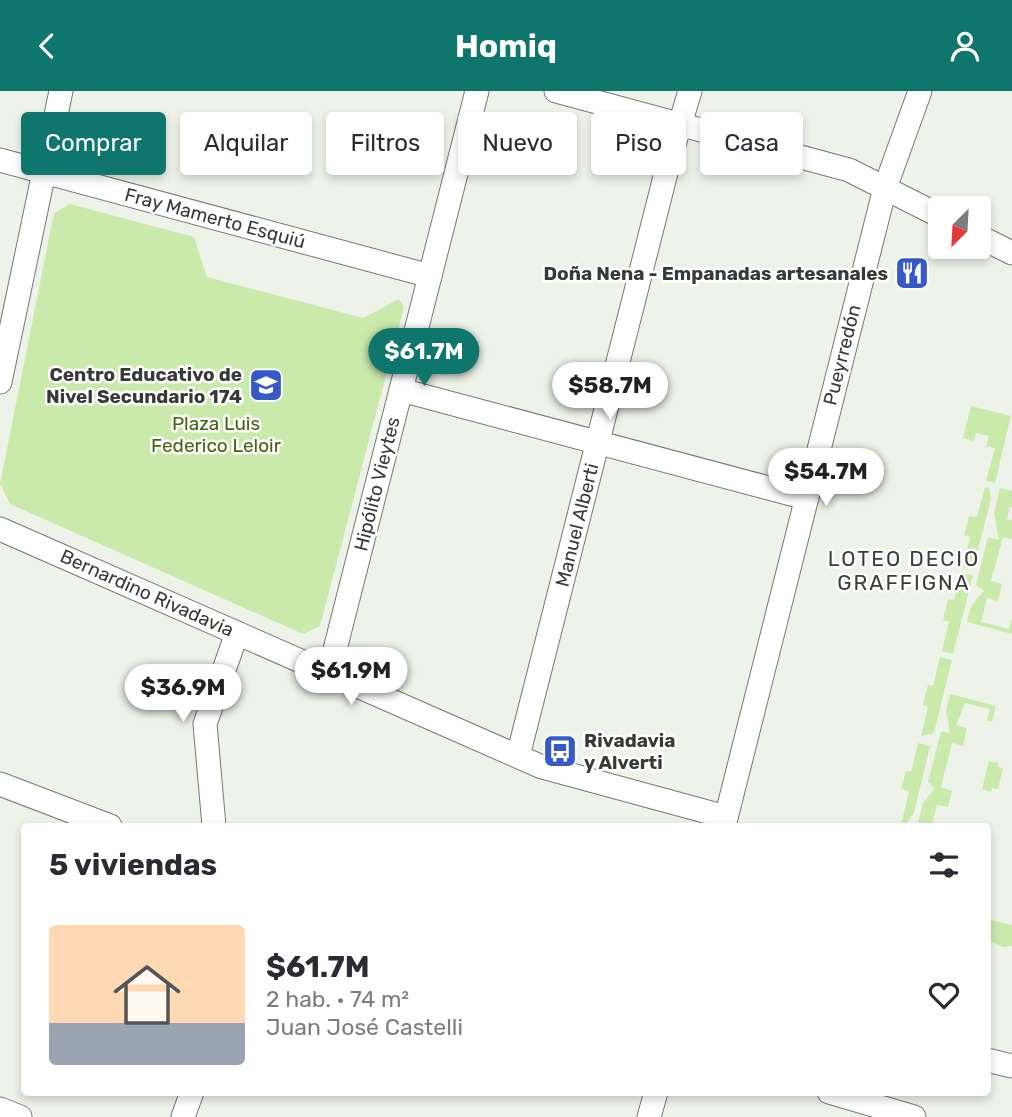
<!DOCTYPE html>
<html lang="es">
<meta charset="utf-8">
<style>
body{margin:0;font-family:Rubik,sans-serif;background:#f2f2f3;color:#2b2b33;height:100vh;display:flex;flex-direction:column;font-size:26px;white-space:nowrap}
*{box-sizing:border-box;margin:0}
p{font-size:23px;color:#7c7c81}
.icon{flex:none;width:38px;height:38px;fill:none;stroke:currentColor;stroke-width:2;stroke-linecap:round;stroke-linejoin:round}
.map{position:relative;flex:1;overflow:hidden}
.sheet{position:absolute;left:21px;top:732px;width:970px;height:273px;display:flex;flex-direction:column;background:#fff;border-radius:7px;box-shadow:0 4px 10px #0003}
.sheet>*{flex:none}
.top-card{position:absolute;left:21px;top:21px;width:971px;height:63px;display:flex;gap:14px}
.needle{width:46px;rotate:204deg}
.controls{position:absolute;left:928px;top:105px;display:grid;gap:14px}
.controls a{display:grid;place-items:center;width:63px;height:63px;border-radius:7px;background:#fff;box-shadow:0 4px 10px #0003;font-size:35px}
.price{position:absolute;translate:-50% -60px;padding:0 16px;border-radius:24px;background:#fff;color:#222;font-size:23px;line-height:46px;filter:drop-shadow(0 2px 4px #0008)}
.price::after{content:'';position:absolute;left:50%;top:42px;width:21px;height:16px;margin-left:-10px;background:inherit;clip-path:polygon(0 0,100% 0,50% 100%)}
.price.active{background:#0f766e;color:#fff}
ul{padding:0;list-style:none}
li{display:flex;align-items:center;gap:21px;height:175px;padding:0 28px}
li span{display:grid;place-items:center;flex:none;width:196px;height:140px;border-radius:7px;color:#555}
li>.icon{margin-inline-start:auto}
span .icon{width:84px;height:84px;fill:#fffc;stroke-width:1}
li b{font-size:30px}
h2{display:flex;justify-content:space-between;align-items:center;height:84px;padding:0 28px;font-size:30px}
.chip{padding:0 24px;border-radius:7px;background:#fff;box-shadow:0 4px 10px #0003;font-size:24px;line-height:63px}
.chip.active{background:#0f766e;color:#fff}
header{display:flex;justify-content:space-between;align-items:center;height:91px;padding:0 28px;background:#0f766e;color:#fff;font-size:32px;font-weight:700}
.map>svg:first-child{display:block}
.green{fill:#caeaac}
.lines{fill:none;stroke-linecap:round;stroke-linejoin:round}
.minor-casing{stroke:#767a72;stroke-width:25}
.minor{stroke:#fff;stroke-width:23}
.labels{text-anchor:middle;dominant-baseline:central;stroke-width:5;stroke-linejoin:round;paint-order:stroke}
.street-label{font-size:19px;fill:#383a36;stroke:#fff}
.poi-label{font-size:19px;font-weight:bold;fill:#383a36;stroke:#fff;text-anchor:end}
.park-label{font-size:19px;fill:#41640d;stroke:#fff}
.neighbourhood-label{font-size:21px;letter-spacing:2px;fill:#3a3e36;stroke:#fff}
</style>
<header><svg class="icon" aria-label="back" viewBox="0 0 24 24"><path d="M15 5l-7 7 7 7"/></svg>Homiq<svg class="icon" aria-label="person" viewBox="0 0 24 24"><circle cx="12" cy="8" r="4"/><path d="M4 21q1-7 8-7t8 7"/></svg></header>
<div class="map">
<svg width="1012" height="1026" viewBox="0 0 1012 1026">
<rect width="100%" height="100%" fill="#eef3e9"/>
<g class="green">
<path d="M70 113 194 146 207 186 363 227 399 208 404 216 320 535 303 543 10 413 0 393 54 122Z"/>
<path d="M971 315 1011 325 995 392 986 390 995 357 986 355 989 345 976 342 974 350 963 347Z"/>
<path d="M985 396 989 397 991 408 973 478 963 476 970 446 964 444 969 425 977 426Z"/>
<path d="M1000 397 1012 400V416H1010L1007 428 1012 429V448L1003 446 991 490 1002 493 998 510 987 507 981 531 1009 538 1012 527V543L967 531 971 515 984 500 976 494 988 446 999 449 994 422Z"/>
<path d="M962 482 973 484 953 563 942 560 949 531 943 529 948 508 954 509Z"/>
<path d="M940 566 952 569 934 642 921 645 928 616 923 614 928 594 933 595Z"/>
<path d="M950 603 996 615 992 631 987 630 990 618 965 612 956 634 967 637 963 655 952 652 941 696 952 700 948 716 937 714 932 735H917L923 712 935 697 928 691 941 640 950 642 946 619Z"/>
<path d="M918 652 930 655 914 722 904 735 901 734 909 700 901 698 906 680 911 681Z"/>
<path d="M989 670 998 672V676L1003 677 998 698 992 697 991 701 982 698Z"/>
<path d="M987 828 1012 834V855L1003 856 987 848Z"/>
</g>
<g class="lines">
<g class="minor-casing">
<g id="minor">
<path d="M556 0 849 79 940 125"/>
<path d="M0 69 430 185"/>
<path d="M978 145 1012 162"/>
<path d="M0 291 61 0"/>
<path d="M401 299 806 407"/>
<path d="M0 438 542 676 726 726"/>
<path d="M329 582 477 0"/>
<path d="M518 665 669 70 690 0"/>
<path d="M0 693 110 735"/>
<path d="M214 735 205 633 237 542"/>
<path d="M724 735 885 97 920 0"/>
<path d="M987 969 1012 975"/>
<path d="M829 1001 914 1026"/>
<path d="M0 1018 20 1026"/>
<path d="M183 1026 192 1001"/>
<path d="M649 1026 656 1001"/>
</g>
</g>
<use href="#minor" class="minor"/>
</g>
<defs>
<g id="restaurant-square" transform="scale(1.75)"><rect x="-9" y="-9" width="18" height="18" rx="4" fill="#3658c9" stroke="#fff"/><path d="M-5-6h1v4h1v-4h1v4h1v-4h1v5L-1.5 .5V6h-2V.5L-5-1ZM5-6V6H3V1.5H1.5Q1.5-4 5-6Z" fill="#fff"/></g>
<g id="school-square" transform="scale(1.75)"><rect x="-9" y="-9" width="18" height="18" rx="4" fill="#3658c9" stroke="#fff"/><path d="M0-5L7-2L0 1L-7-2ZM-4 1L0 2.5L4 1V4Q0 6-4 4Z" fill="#fff"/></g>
<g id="bus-square" transform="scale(1.75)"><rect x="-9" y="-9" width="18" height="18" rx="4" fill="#3658c9" stroke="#fff"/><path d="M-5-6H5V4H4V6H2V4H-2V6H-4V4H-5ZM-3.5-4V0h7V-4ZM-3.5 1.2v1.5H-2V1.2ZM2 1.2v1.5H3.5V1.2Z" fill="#fff"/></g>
</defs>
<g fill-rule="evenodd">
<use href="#restaurant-square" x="912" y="182"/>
<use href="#school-square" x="266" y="294"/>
<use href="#bus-square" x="560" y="660"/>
</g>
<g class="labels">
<g class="street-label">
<text transform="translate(215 127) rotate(15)">Fray Mamerto Esquiú</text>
<text transform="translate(842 264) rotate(-76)">Pueyrredón</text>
<text transform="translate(377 393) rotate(-76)">Hipólito Vieytes</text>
<text transform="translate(577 434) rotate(-76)">Manuel Alberti</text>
<text transform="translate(147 502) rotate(24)">Bernardino Rivadavia</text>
</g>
<g class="poi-label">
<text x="888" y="182">Doña Nena - Empanadas artesanales</text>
<text x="242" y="283">Centro Educativo de<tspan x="242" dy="22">Nivel Secundario 174</tspan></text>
<text x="584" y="649" text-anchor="start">Rivadavia<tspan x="584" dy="22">y Alverti</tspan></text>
</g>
<g class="park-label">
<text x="216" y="332">Plaza Luis<tspan x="216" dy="22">Federico Leloir</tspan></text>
</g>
<g class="neighbourhood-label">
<text x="904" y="467">LOTEO DECIO<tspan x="904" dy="24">GRAFFIGNA</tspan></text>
</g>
</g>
</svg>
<div class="controls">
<a><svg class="needle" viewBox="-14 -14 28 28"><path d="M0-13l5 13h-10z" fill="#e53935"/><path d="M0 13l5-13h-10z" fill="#7c7c81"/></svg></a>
</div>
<b class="price active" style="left:424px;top:297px">$61.7M</b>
<b class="price" style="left:610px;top:331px">$58.7M</b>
<b class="price" style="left:826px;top:417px">$54.7M</b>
<b class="price" style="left:351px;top:616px">$61.9M</b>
<b class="price" style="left:183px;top:633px">$36.9M</b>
<div class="top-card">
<a class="chip active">Comprar</a>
<a class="chip">Alquilar</a>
<a class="chip">Filtros</a>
<a class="chip">Nuevo</a>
<a class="chip">Piso</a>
<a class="chip">Casa</a>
</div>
<section class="sheet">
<h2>5 viviendas<svg class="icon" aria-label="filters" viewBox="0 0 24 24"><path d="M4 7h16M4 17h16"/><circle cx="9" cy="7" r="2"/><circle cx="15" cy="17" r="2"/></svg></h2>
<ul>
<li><span style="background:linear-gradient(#ffd9b3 70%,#9aa5b1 0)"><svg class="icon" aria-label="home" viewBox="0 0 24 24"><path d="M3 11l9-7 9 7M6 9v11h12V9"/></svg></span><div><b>$61.7M</b><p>2 hab. · 74 m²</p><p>Juan José Castelli</p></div><svg class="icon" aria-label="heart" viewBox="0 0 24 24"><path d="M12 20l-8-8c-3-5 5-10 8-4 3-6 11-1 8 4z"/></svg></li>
</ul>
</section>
</div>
